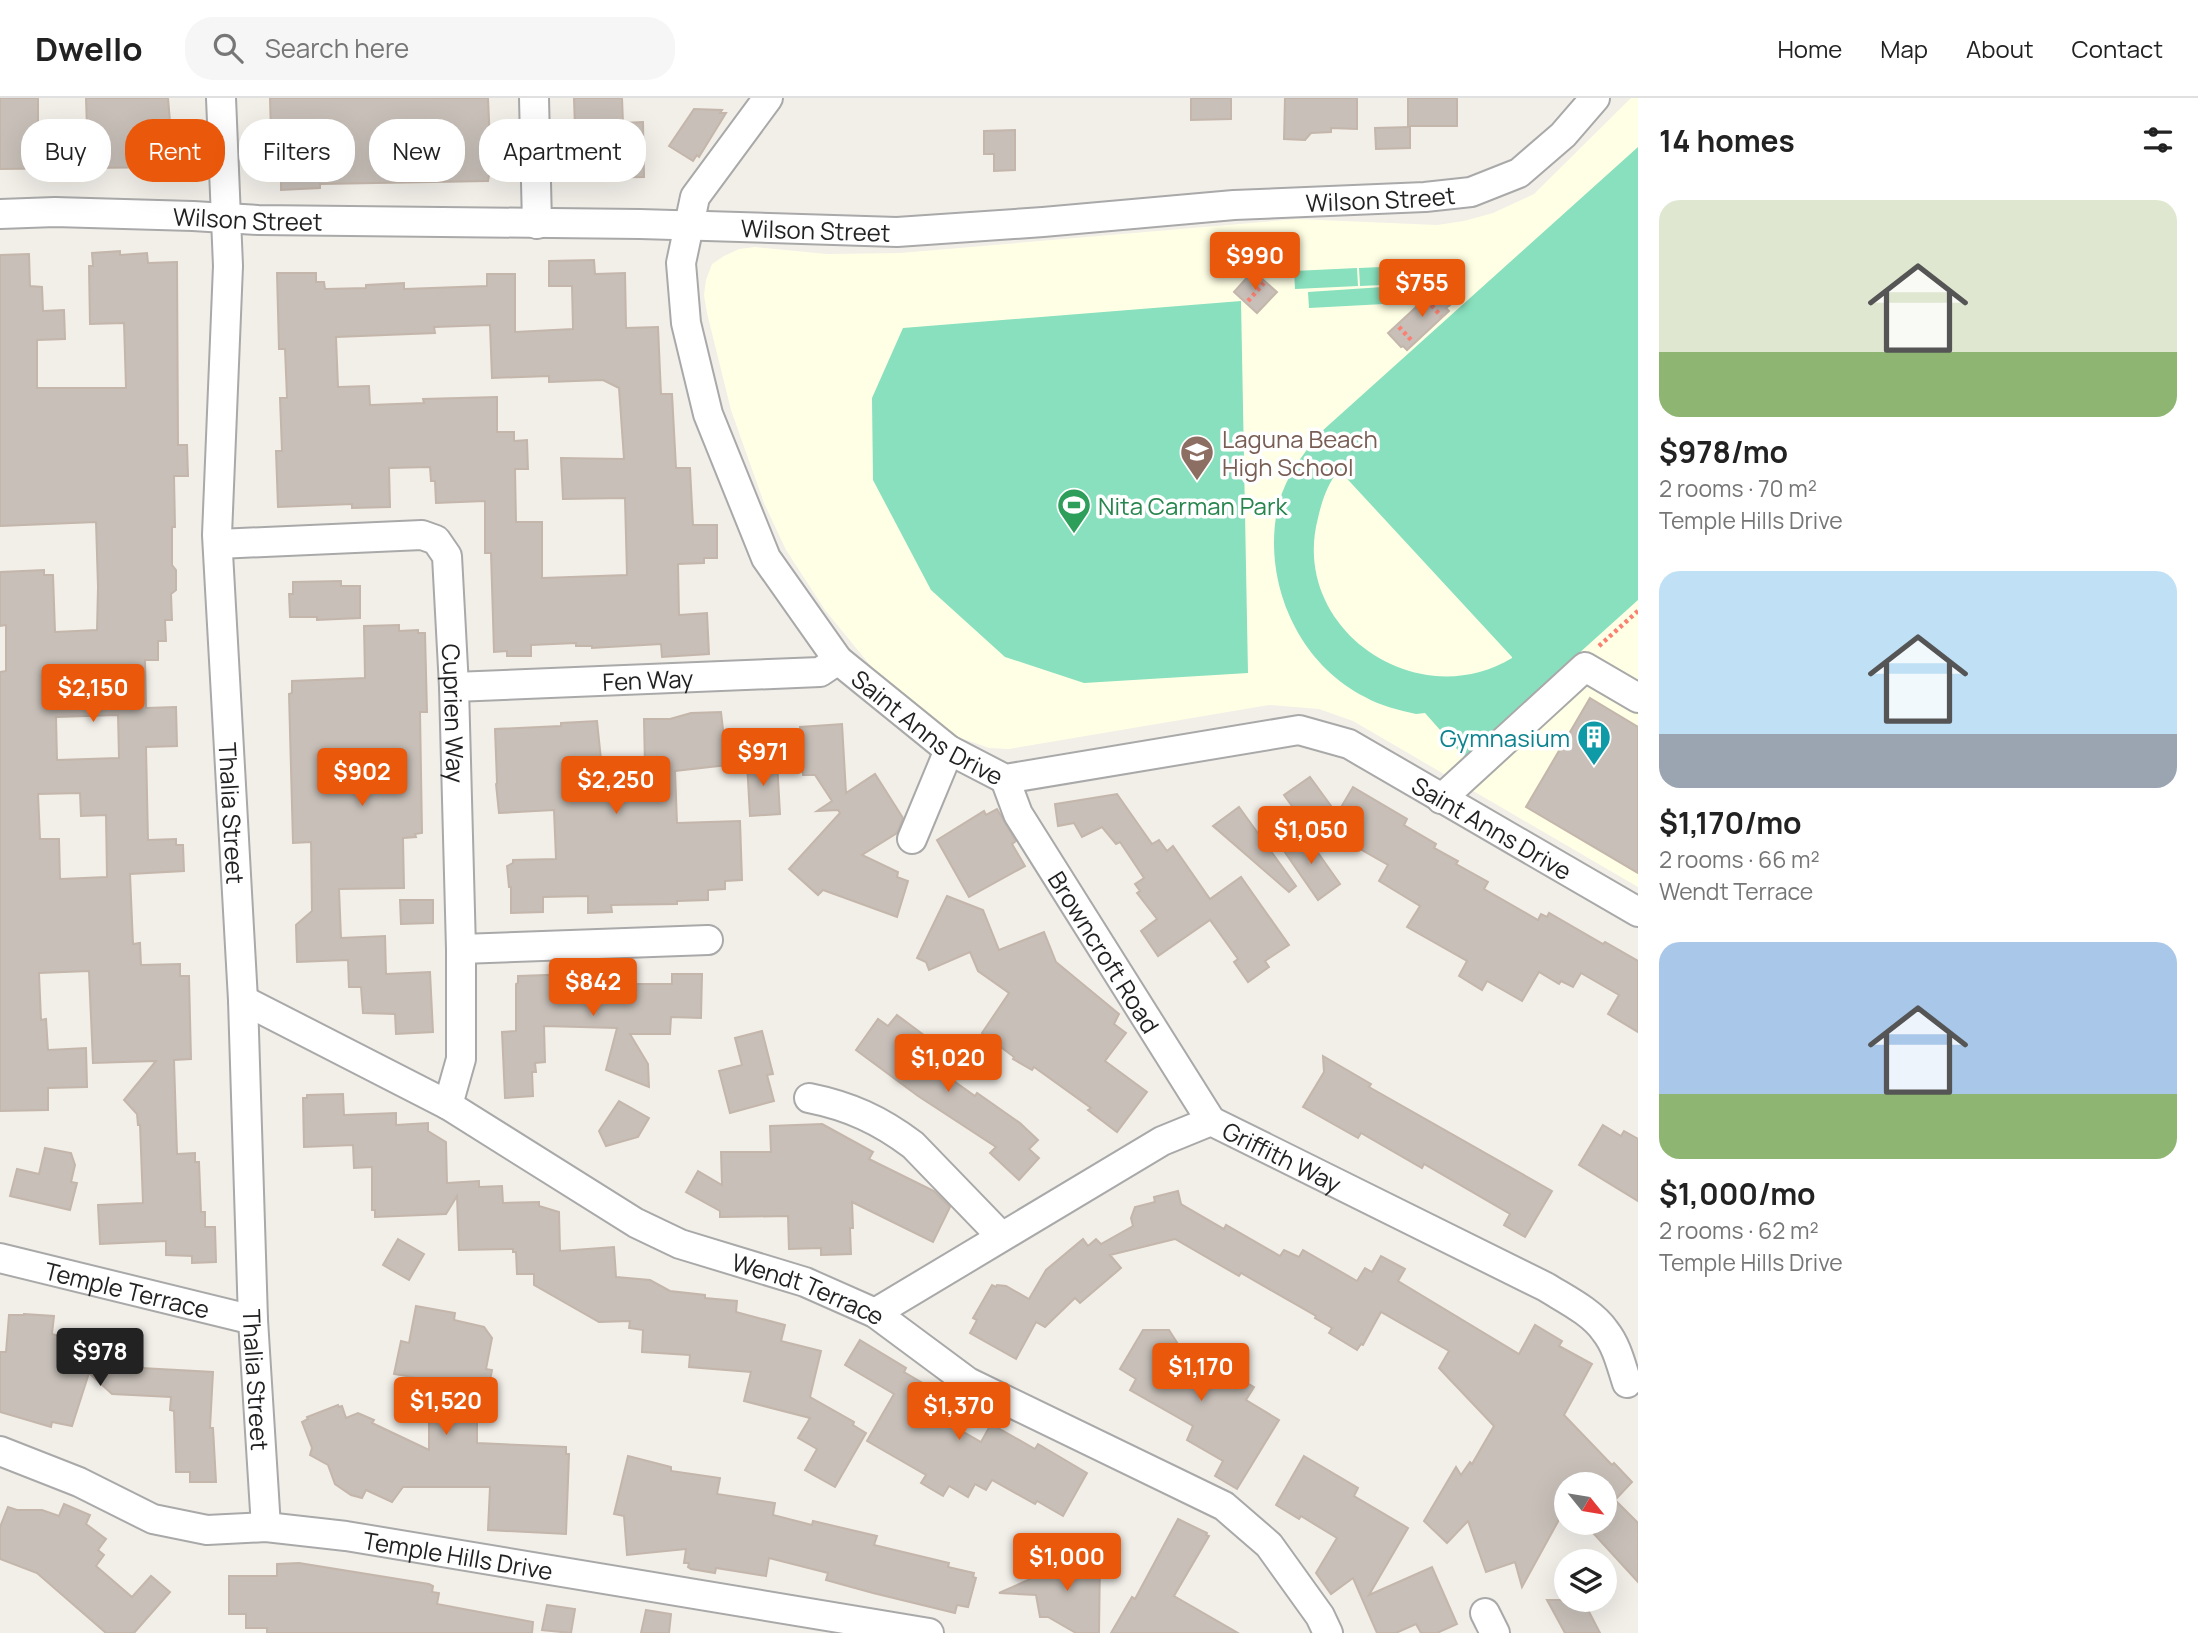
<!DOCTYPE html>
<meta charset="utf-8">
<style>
body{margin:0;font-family:Manrope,sans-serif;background:#f6f6f6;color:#222;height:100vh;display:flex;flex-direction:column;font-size:26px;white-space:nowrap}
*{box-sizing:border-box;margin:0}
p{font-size:23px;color:#767676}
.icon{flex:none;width:38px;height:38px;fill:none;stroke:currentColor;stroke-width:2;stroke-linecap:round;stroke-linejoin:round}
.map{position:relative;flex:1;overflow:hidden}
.drawer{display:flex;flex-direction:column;background:#fff;width:560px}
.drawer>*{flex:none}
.banner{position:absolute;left:21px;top:21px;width:665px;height:63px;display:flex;gap:14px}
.needle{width:46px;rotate:120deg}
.tools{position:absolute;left:1554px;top:1374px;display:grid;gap:14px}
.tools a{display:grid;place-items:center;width:63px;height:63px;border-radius:50%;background:#fff;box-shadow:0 7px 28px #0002;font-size:35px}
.price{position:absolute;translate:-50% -60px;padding:0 16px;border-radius:7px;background:#ea580c;color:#fff;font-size:23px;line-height:46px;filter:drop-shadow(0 2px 4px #0008)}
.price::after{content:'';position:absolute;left:50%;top:42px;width:21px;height:16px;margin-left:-10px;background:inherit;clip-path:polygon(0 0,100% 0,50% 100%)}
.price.on{background:#222;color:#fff}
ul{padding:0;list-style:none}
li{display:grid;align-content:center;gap:14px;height:371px;padding:0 21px}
li span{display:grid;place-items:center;height:217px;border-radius:21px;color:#555}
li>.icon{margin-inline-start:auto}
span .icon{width:126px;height:126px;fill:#fffc;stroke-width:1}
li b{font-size:30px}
h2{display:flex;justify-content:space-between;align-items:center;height:84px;padding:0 21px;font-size:30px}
.pill{padding:0 24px;border-radius:28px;background:#fff;box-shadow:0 7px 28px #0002;font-size:24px;line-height:63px}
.pill.on{background:#ea580c;color:#fff}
header{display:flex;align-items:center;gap:42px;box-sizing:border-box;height:98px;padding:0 35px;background:#fff;border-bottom:2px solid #e0e0e0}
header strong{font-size:33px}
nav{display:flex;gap:38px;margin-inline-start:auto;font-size:24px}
.search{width:490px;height:63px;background:#f6f6f6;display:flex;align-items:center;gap:18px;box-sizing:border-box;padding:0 24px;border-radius:28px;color:#767676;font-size:26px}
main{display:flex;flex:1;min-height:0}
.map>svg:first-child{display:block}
.education{fill:#ffffe5}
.pitch{fill:#88e0be;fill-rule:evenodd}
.building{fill:#c7bfb8;stroke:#c4b6ab;stroke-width:2;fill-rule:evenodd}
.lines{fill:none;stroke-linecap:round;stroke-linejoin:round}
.minor-casing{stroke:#a9a9a9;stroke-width:32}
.path{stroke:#fa8072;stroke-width:4.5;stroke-dasharray:3.5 3.5;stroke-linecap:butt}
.minor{stroke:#fff;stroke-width:28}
.labels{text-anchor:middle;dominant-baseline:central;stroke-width:7;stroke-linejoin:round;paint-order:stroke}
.street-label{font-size:24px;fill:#222;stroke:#fff}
.education-label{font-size:24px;fill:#785e54;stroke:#fff;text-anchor:start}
.leisure-label{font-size:24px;fill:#27864d;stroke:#fff;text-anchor:start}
.culture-label{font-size:24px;fill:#0d838f;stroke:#fff;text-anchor:end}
</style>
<header>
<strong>Dwello</strong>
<div class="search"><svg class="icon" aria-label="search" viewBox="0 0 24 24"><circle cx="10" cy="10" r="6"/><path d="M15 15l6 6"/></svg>Search here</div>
<nav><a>Home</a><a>Map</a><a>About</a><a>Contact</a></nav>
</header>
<main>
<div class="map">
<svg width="1638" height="1535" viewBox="0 0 1638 1535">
<rect width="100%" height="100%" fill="#f2efe9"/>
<path class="education" d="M1631 0H1638V789L1353 623 1319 611 1269 607 1009 651 989 650 961 640 941 629 879 578 825 512 786 452 764 405 731 312 707 215 704 197 706 182 712 166 724 158 739 151 755 149 827 156 900 155 1297 121 1437 127 1464 123 1493 115 1534 96Z"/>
<g class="pitch">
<path d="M1638 49V502L1464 659 1425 615 1416 616C1399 612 1381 608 1365 599 1299 566 1263 486 1277 413 1283 383 1301 358 1321 334ZM1339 372 1512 559V560C1416 618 1289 530 1318 420 1322 402 1328 385 1339 372Z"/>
<path d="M1426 167 1427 185 1360 188 1359 170Z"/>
<path d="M1357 170 1358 188 1295 191 1294 173Z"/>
<path d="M1383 189 1384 206 1309 210 1308 194Z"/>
<path d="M1241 203 1248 575 1084 585 1005 559 931 492 873 382 872 300 903 230Z"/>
</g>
<g class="building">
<path d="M0 0H38V32L87 31 86 0H168L172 47 181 54 173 60V69L0 71Z"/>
<path d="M270 0H488L491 67 488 83 320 86V90L281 92V74L272 75Z"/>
<path d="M574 0H622L623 25 643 24 644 79 572 80 570 31 575 30Z"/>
<path d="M1191 0H1231V21L1191 22Z"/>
<path d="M1285 0H1357V31L1331 30V34L1311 35 1305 42 1284 41Z"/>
<rect x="1408" y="0" width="49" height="28"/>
<path d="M694 11 722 12 720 15H726L699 59 697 57 693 63 669 48Z"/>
<path d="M1410 29V50L1376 51 1375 30Z"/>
<path d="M1015 32V72L994 73V56H984V33Z"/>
<path d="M120 153V157L147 155 148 165 177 164 178 347H187L188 378H174L175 429H172V467L176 472V492L171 496 172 522H165L166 543H158V562H145L146 610 176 609 177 648 146 649 148 742 176 741V747H183L184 773 130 776 133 846 140 845 141 867 180 866V878H189L191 961 174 962 177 1056 195 1055V1064H199L201 1114H205V1129H215L216 1164 192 1165V1158L166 1157V1143L100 1146 98 1107 143 1105 140 1027H138L137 1016 124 1002 156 963 93 965 89 873 39 875 41 922 46 921 48 952 86 950 87 989 48 990V1012L0 1013V574L6 573V527L0 528V474L44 472V477H53L55 534 97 532 98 489 96 424 0 428V157L29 156 30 188 42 189 43 213 64 212 65 241 37 242V290H126L124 225 90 226 89 168H93L92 155ZM118 617 119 660 57 662 56 619ZM80 695 81 718 106 717 107 779 60 781 59 741H40L38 696Z"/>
<path d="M594 162 595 176 625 175 626 230 658 229 661 296H672L676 370H690L693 427H717V460H704V465L678 466 679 517 707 515 709 556 662 559 661 546 592 550V548H576V545L531 547V558H507V553L494 554 491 455H485V403L436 405 435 383H431L430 369 389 370 390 409 352 410V406L278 409 276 353H282L280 300H287L285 251H279L277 175H316V184H324L325 191 366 190V187L404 185V191L487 188V176H515V234L573 231 572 188H549V163ZM490 227 492 280 549 278V284L603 282 619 290 624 361 561 360 563 401 625 400 627 477 542 480V424H516L515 371H528L527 342 514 343V334H497V299L423 301 424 305 370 307 369 288 338 289 336 239 435 235 434 229Z"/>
<path d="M1253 173 1277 194 1257 215 1234 194Z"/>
<path d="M1439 188 1454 204 1446 210 1449 213 1407 252 1403 248 1401 249 1388 235Z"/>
<path d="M341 483V488H360V520L317 522V519H290L289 496H293V484Z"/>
<path d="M399 527V533L418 532V535H425L427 614H420L422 735 415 736 416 739 403 740 404 790 339 791 341 840 385 838 386 876 430 874 433 934 396 936 395 916 363 915 361 889H349L348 862 297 864 296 827 312 813 311 744 293 745 289 596 292 595V583L365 580 364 528Z"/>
<path d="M1590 600 1638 629V775L1526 709Z"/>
<path d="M721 614 724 640H726L727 667 675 673 677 725 740 723 742 782 725 783V791L708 792V802L677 803V806L611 807 612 814 588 815V798L543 799V814L511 815V789H509L507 768 513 765V762L556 761 554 712 499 715 496 686 497 685 495 631 561 628V625L597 623 602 671 645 670 644 621H670L691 615Z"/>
<path d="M842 626 846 695 875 676 903 720 897 735 862 757 898 774 897 779 908 783 897 819 823 792 818 797 789 771 840 715 838 712 817 713 832 703 815 677H803L800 629Z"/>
<path d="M777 663 780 716 750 718 747 665Z"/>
<path d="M1310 679 1337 716 1353 689 1407 721 1404 727 1436 746 1434 750 1458 763 1456 766 1488 784 1484 791 1538 822 1541 816 1547 819 1549 815 1603 846 1605 844 1638 863V934L1608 916 1619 897 1581 875 1573 889 1561 883 1559 886 1539 874 1522 903 1487 883 1482 892 1459 878 1467 863 1407 829 1420 808 1379 783 1388 767 1297 715 1284 697Z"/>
<path d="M1117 696 1152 746 1159 742 1167 753 1173 748 1210 801 1241 779 1289 847 1265 863 1269 869 1248 884 1234 864 1238 861 1210 822 1158 858 1141 833 1157 821 1137 795 1140 793 1135 786 1144 780 1120 744 1116 746 1102 729 1082 739 1074 725 1058 728 1055 706Z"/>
<path d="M1239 709 1296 788 1289 794 1213 728Z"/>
<path d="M997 711 1016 743 1012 746 1025 768 969 799 937 742 984 713 986 717Z"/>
<path d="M1304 735 1340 786 1318 802 1282 750Z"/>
<path d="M947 798 983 812 999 852 1044 834 1056 864 1119 916 1114 926 1126 935 1105 963 1147 994 1117 1034 1088 1012 1091 1010 1034 969 1032 972 1013 961 1014 959 982 935 1009 895 978 873 970 854 929 872 926 864 917 860Z"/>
<path d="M400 802H433V825L401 826Z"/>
<path d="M580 865 611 866V886H672V876H702L701 920 671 919 670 936H630L648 966 649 989 606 972 617 930 544 928 545 964 535 965 536 974H532L533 998 505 1000 502 934 516 933V886L518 885V878L575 876V874H580Z"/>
<path d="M897 917 925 938 913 954 975 998 977 995 1020 1025 1038 1042 1029 1051 1039 1060 1019 1082 990 1055 996 1049 918 998 856 952 878 921 888 928Z"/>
<path d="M762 933 773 976 767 977 774 1003 730 1015 719 973 742 967 735 940Z"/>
<path d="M1323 958 1371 986 1369 989 1552 1093 1525 1139 1504 1127 1510 1116 1424 1066 1422 1070 1361 1035 1358 1040 1303 1009 1324 974Z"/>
<path d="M343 996 344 1017 396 1015V1027L428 1025V1033L446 1044 447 1085 479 1083V1089L502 1088 503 1105 539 1104V1108L559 1114 560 1153 614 1149 616 1179 650 1182 670 1193 705 1197V1200L737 1203 736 1214 785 1227 781 1243 821 1253 810 1299 854 1324 853 1327 866 1335 835 1389 805 1372 817 1351 798 1340 810 1320 744 1303 751 1274 689 1269 690 1257 642 1254 643 1232 629 1230 630 1223 599 1224 534 1187V1176H517L516 1154H513V1151L459 1152 457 1098 446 1116 375 1119V1112H372V1069L354 1070 353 1047 304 1049 303 1000H307V997Z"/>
<path d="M619 1003 649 1020 638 1039 606 1048 599 1033Z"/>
<path d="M822 1026 873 1054 869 1061 934 1093 950 1109 933 1144 852 1104 853 1130H850L851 1156 821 1157V1150L789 1151 788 1118 720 1119V1113L686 1094 698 1073 722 1087 721 1054H771L770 1028Z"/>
<path d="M1603 1027 1621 1038 1624 1033 1638 1041V1103L1579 1067Z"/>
<path d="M45 1050 71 1055 75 1067 71 1084 77 1085 70 1112 10 1098 17 1071 39 1076Z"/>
<path d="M1178 1093 1181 1106 1224 1131 1226 1127 1280 1158 1284 1152 1299 1159 1303 1152 1357 1183 1365 1170 1372 1174 1381 1158 1405 1171 1398 1183 1519 1256 1535 1227 1562 1243 1559 1248 1592 1266 1564 1317 1612 1367 1614 1365 1632 1384 1615 1402 1638 1425V1484L1583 1424H1605V1386H1566V1409L1522 1489 1515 1464 1486 1474 1468 1423 1447 1445 1424 1423 1456 1369 1461 1377 1470 1364 1472 1366 1494 1328 1439 1270 1449 1253 1381 1214 1363 1247 1361 1246 1357 1252 1329 1235 1332 1230 1315 1220 1316 1218 1241 1175 1239 1178 1175 1141 1110 1157 1121 1170 1080 1205 1075 1200 1045 1229 1036 1224 1016 1261 970 1235 977 1222 973 1220 992 1187 996 1189 997 1187 1006 1188 1029 1201 1046 1172 1083 1141 1088 1148 1096 1141 1101 1146 1133 1128 1131 1120 1135 1109 1155 1104 1154 1099Z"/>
<path d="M398 1141 424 1156 409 1182 383 1167Z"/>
<path d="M416 1208 455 1215 454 1222 484 1229 492 1240 486 1271 492 1272 488 1293 477 1291V1345L566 1349V1356H569L566 1436 488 1432 490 1389H403L392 1404 366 1392 362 1400 351 1397 335 1386 328 1367 310 1357 312 1350 302 1324 308 1321 307 1319 338 1307 339 1309 342 1308 346 1320 358 1315 374 1322 372 1325 429 1352V1282L394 1276 401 1243 409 1245Z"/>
<path d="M24 1216 54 1218 52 1236 106 1253 123 1269 213 1274 210 1330H213L216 1384H190V1374H176L174 1313 170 1312 171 1299 112 1296 89 1275 72 1328 52 1324 51 1329 0 1314V1254H6L9 1217H24Z"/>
<path d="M1143 1232H1169L1199 1279 1209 1263 1254 1289 1246 1302 1279 1322 1237 1391 1215 1378 1223 1363 1187 1342 1193 1328 1130 1292 1136 1281 1120 1271Z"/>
<path d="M860 1242 906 1270 904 1274 953 1303 943 1322 981 1344 991 1326 1035 1351 1038 1346 1087 1375 1063 1418 1037 1403 1035 1406 992 1382 986 1392 975 1386 968 1399 949 1388 943 1398 921 1385 926 1377 867 1343 894 1296 845 1267Z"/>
<path d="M628 1358 671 1369V1373L720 1380 717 1396 775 1405 773 1417 812 1427 813 1423 877 1438 874 1447 949 1465 948 1469 974 1475 973 1479 976 1480 968 1509 957 1507 955 1515 873 1495 826 1482 828 1475 769 1460 766 1478 716 1470 715 1475 691 1471 688 1469 689 1465H684L686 1451 627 1457 624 1418 614 1416Z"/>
<path d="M1304 1358 1358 1390 1354 1398 1408 1430 1369 1497 1432 1469 1457 1526 1437 1535H1421L1416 1526 1396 1535H1377L1353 1480 1331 1496 1316 1475 1337 1440 1301 1418 1299 1421 1276 1407Z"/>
<path d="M64 1406 90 1417 86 1426 106 1441 98 1452 104 1457 96 1468 132 1499 151 1478 170 1494 134 1535H106L37 1475 0 1461V1429L8 1409 17 1412H42L59 1418Z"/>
<path d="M1178 1421 1207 1435 1206 1437 1209 1438 1174 1498 1238 1535H1111L1132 1499 1135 1501Z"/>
<path d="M1044 1462H1100L1099 1535H1076L1048 1519H1040L1036 1497 999 1495 1035 1479Z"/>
<path d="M299 1465 429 1486 433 1488 432 1494 439 1495 437 1506 533 1524 532 1535H267V1530H246V1516H229V1478H277V1466Z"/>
<path d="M1547 1502H1583L1600 1535H1565Z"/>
<path d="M547 1507 575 1511 571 1535 542 1532Z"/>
<path d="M646 1512 671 1516 669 1535H641Z"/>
</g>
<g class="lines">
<g class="minor-casing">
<g id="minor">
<path id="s1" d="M221 0 228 168 217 437 243 902 253 1222 266 1429"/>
<path d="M534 0 537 126"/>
<path id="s2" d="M768 0 695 99 681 165 686 225 708 316 766 460 838 562 949 652 1005 681 1299 632 1349 646 1638 814"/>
<path id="s3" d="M0 116 55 114 193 118 258 122 640 126 897 134 1043 124 1234 107 1425 99 1471 94 1519 75 1563 37 1595 0"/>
<path id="s4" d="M218 446 422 437 436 442 447 458 454 589 461 851V961L448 1007"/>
<path id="s5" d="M454 589 820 574 838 562"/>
<path id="s6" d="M1005 681 1018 716 1211 1023"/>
<path d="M1441 701 1585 569 1638 600"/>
<path d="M912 741 949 652"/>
<path d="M461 851 708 842"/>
<path id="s7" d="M243 902 448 1007 636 1125 680 1146 805 1184 875 1215 968 1284 1224 1408 1269 1447 1320 1518 1328 1535"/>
<path d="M809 1000C849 1008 880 1022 913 1047L1001 1138"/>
<path id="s8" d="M0 1160 253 1222"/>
<path id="s9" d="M875 1215 1162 1043 1211 1023 1546 1189C1565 1201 1592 1214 1605 1233 1617 1248 1621 1267 1627 1285"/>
<path id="s10" d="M0 1353 79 1384 153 1421 207 1432 266 1429 346 1438 929 1535"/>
<path d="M1485 1515 1495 1535"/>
</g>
</g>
<g class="path">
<path d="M1427 202 1441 218"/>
<path d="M1248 203 1264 185"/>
<path d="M1399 229 1413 244"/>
<path d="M1599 548 1638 513"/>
</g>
<use href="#minor" class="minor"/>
</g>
<defs>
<g id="school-pin" transform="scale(1.75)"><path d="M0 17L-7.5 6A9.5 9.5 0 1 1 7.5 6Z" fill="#8d6e63" stroke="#fff"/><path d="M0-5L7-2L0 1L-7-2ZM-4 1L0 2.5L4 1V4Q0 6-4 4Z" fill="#fff"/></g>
<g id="stadium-pin" transform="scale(1.75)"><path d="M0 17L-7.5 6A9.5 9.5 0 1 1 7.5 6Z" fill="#2e9e5b" stroke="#fff"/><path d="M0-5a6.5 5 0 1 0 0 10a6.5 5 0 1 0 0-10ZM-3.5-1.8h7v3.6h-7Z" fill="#fff"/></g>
<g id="building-pin" transform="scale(1.75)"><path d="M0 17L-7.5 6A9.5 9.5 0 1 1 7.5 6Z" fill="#0f9aa8" stroke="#fff"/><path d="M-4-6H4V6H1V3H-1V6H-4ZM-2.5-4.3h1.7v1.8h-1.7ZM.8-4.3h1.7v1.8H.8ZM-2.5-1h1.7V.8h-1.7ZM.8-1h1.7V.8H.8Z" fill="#fff"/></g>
</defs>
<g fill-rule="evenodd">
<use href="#school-pin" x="1197" y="354"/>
<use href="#stadium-pin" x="1074" y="407"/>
<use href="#building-pin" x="1594" y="639"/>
</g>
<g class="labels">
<g class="street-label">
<text stroke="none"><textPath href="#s3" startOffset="1382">Wilson Street</textPath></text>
<text stroke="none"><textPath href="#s3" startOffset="248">Wilson Street</textPath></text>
<text stroke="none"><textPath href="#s3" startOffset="816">Wilson Street</textPath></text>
<text stroke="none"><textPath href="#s5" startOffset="194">Fen Way</textPath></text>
<text stroke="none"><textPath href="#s4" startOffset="396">Cuprien Way</textPath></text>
<text stroke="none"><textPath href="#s2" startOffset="737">Saint Anns Drive</textPath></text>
<text stroke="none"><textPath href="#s1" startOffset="716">Thalia Street</textPath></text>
<text stroke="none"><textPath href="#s2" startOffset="1346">Saint Anns Drive</textPath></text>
<text stroke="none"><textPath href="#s6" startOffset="200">Browncroft Road</textPath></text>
<text stroke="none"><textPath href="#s9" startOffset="467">Griffith Way</textPath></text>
<text stroke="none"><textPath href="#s8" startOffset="131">Temple Terrace</textPath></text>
<text stroke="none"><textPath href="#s7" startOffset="637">Wendt Terrace</textPath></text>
<text stroke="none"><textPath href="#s1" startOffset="1283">Thalia Street</textPath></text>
<text stroke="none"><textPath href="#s10" startOffset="476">Temple Hills Drive</textPath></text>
</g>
<g class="education-label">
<text x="1222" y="340">Laguna Beach<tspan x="1222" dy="28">High School</tspan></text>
</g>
<g class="leisure-label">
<text x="1098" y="407">Nita Carman Park</text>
</g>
<g class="culture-label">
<text x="1570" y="639">Gymnasium</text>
</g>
</g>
</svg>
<div class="tools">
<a><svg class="needle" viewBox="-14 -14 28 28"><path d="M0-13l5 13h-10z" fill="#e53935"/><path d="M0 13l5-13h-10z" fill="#767676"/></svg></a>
<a><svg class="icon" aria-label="layers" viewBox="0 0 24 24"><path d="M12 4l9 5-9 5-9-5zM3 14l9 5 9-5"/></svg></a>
</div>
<b class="price" style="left:1255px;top:194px">$990</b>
<b class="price" style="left:1422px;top:221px">$755</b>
<b class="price" style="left:93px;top:626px">$2,150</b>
<b class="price" style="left:763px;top:690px">$971</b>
<b class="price" style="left:362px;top:710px">$902</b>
<b class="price" style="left:616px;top:718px">$2,250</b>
<b class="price" style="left:1311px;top:768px">$1,050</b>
<b class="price" style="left:593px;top:920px">$842</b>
<b class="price" style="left:948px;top:996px">$1,020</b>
<b class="price on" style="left:100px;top:1290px">$978</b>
<b class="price" style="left:1201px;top:1305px">$1,170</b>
<b class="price" style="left:446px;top:1339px">$1,520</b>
<b class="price" style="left:959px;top:1344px">$1,370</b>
<b class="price" style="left:1067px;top:1495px">$1,000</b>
<div class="banner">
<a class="pill">Buy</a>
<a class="pill on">Rent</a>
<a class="pill">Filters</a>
<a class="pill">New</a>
<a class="pill">Apartment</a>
</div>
</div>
<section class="drawer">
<h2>14 homes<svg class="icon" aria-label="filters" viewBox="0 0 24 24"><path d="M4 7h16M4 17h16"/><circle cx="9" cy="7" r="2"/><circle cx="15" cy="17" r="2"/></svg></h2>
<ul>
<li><span style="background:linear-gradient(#dfe7d0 70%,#8fb573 0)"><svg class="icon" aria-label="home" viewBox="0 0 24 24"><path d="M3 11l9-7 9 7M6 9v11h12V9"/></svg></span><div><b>$978/mo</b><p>2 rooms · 70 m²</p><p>Temple Hills Drive</p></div></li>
<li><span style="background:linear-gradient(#bfe0f5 75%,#9aa5b1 0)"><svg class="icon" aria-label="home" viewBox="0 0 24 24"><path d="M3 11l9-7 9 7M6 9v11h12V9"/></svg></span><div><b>$1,170/mo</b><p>2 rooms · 66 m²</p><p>Wendt Terrace</p></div></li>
<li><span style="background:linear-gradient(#a9c7e8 70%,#8fb573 0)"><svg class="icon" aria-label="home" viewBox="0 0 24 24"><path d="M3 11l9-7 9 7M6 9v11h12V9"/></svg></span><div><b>$1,000/mo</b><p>2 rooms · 62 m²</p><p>Temple Hills Drive</p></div></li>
</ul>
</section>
</main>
